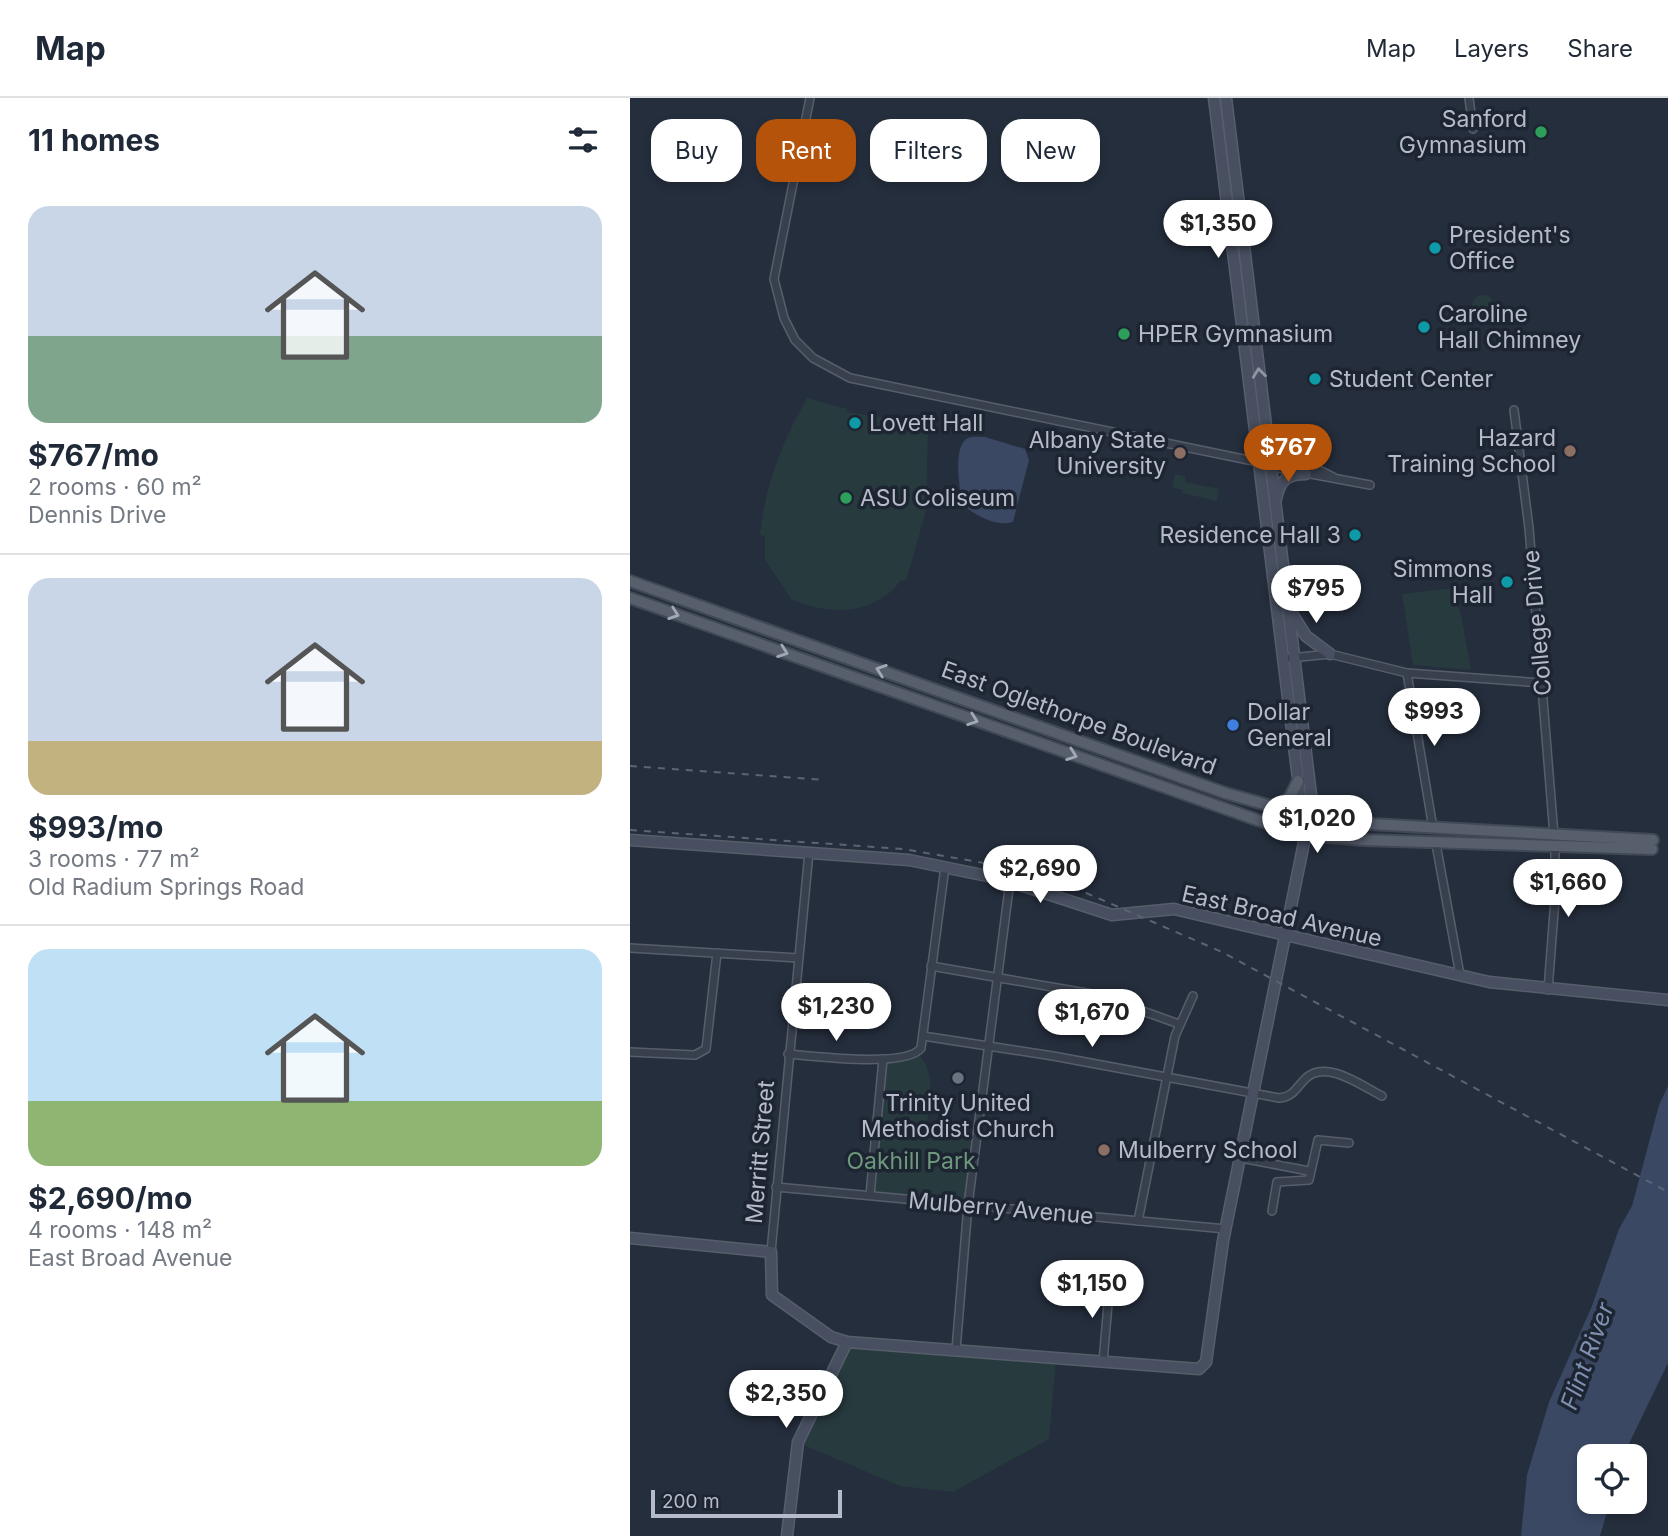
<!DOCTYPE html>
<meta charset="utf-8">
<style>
body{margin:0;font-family:Inter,sans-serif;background:#f2f2f3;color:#1f2937;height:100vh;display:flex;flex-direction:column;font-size:26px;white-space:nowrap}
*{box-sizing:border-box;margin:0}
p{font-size:23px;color:#747a83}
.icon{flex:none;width:38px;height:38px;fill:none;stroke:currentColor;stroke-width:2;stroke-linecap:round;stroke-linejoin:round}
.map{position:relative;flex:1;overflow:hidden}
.panel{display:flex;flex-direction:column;background:#fff;width:630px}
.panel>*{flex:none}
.hud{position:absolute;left:21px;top:21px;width:665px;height:63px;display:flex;gap:14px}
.controls{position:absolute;left:947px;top:1346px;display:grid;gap:14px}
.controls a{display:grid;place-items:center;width:70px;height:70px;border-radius:14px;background:#fff;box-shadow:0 4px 10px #0003;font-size:35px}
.scale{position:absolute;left:21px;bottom:18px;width:191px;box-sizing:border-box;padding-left:7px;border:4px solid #b5bbc8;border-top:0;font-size:19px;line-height:24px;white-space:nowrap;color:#b5bbc8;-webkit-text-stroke:5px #1e2532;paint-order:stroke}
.price{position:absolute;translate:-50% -60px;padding:0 16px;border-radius:24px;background:#fff;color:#222;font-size:23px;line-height:46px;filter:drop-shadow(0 2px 4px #0008)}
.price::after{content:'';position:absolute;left:50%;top:42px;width:21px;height:16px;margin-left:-10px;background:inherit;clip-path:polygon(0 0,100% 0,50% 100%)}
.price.current{background:#b45309;color:#fff}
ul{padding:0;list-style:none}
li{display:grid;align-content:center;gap:14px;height:371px;padding:0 28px}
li+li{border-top:2px solid #e0e1e3}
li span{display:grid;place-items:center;height:217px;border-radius:21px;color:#555}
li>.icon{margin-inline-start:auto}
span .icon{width:126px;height:126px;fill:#fffc;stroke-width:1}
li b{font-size:30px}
h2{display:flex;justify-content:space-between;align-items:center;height:84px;padding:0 28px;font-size:30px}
.tag{padding:0 24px;border-radius:21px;background:#fff;box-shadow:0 4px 10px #0003;font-size:24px;line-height:63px}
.tag.current{background:#b45309;color:#fff}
header{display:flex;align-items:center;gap:42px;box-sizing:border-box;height:98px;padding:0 35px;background:#fff;border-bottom:2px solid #e0e1e3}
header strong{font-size:33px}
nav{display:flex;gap:38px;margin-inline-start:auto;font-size:24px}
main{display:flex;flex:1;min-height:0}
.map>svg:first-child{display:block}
.green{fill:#273a3e}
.water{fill:#3a4864}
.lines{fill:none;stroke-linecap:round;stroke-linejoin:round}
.street-casing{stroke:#575e6b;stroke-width:10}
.secondary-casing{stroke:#575e6b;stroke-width:13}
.primary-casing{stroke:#424956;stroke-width:14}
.street{stroke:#39404d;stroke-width:7}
.secondary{stroke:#474f60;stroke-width:10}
.primary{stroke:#575f6d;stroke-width:10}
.rail{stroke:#5b6474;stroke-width:2;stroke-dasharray:7 7;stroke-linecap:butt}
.oneway{stroke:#8e95a4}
.oneway2{stroke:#a2a9b6}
.leisure-dot{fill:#2e9e5b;stroke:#1e2532;stroke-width:2.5}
.culture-dot{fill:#0f9aa8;stroke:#1e2532;stroke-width:2.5}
.education-dot{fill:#8d6e63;stroke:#1e2532;stroke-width:2.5}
.shop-dot{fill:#3f7fe0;stroke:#1e2532;stroke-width:2.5}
.worship-dot{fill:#6b7280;stroke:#1e2532;stroke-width:2.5}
.labels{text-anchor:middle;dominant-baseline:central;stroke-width:7;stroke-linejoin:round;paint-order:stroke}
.poi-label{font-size:23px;fill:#b5bbc8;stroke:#1e2532;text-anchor:start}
.street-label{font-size:23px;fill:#b5bbc8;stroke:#1e2532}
.park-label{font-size:23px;fill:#6d987b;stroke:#1e2532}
.water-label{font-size:24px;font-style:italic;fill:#7e8faf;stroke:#1e2532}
</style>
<header>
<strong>Map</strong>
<nav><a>Map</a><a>Layers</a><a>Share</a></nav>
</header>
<main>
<section class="panel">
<h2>11 homes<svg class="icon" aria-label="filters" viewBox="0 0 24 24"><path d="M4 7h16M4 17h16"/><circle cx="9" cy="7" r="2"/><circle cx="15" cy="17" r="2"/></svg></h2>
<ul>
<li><span style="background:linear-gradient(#c9d6e8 60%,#7fa58c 0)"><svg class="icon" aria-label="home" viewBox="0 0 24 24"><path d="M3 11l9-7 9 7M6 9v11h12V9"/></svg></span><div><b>$767/mo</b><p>2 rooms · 60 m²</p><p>Dennis Drive</p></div></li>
<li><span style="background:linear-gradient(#c9d6e8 75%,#c2b280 0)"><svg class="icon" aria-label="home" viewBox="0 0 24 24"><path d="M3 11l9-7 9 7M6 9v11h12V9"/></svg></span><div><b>$993/mo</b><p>3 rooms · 77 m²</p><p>Old Radium Springs Road</p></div></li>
<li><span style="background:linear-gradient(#bfe0f5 70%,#8fb573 0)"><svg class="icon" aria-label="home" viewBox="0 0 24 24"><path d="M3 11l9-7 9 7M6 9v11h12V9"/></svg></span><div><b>$2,690/mo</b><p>4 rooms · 148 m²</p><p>East Broad Avenue</p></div></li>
</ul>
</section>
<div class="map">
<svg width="1038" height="1438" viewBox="0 0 1038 1438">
<rect width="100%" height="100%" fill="#252e3d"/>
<g class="green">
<circle cx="853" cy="208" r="11"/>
<path d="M177 300 217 311V314L276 323 298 334 296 413 276 483 271 482C246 517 200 518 162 502L135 462V438L130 437C135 387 152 344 177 300Z"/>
<path d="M545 376 555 378V384L589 391 587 403 552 395 553 392 542 389Z"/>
<path d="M822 490 831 517 841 572 783 567 772 496Z"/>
<path d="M289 957C307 977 299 1003 297 1028L348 1035 338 1106 241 1097 254 963 280 961Z"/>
<path d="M218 1245 426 1261 419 1341 323 1394 270 1388 169 1345Z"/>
</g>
<g class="water">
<path d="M355 339 395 351 399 362 383 424C365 429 345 417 332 406 330 392 322 347 338 340 342 338 350 339 355 339Z"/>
<path d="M1038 988V1265L993 1358H959V1404H980L970 1438H891L897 1377 919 1304 962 1208 989 1131 1002 1108 1029 1007Z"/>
</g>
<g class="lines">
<g class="street-casing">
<g id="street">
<path d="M180 0 144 181 154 220 165 242 183 260 220 280 628 364 687 371 703 379"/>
<path d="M839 0 843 31"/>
<path d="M884 312 899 430 924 737"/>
<path d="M649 370 740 387"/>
<path d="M660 560 700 556 777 575 912 585"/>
<path d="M777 575 803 730"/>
<path d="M806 746 830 877"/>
<path d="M0 850 168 860"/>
<path d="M301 868 468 897 549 926"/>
<path d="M918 892 925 801V749"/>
<path d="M293 938 423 958 649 1000C663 999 666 990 675 981 695 960 732 988 752 998"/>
<path d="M0 954 65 957 76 951 87 855"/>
<path d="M158 956C184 958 277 970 291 950L315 769"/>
<path d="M611 1060 679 1073"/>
<path d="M146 1089 596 1131"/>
<path d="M240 1097 253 961"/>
<path d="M642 1113 647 1084 679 1082 688 1042 719 1045"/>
<path d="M508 1123 545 938 563 898"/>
<path d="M141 1154 179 754"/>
<path d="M326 1252 338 1107 380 783"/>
<path d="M473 1264 480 1183"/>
</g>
</g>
<g class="secondary-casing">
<g id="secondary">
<path d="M584 0 671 705 677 718"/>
<path d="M646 401C650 382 657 376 676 376"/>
<path d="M661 514 676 538 700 556"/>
<path d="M0 742 279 762 372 781 482 817 544 811 859 884 1038 902"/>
<path d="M0 1140 141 1154 142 1197 201 1239 217 1244 569 1271 576 1264 593 1143 682 705 596 0"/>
<path d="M157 1438 168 1344 217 1244"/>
</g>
</g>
<g class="primary-casing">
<g id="primary">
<path d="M0 483 595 695 677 718 741 726 1023 742"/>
<path d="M0 500 633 724 697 739 733 742 1022 751"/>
<path d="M642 708 659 701 668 683"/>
</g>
</g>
<use href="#street" class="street"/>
<use href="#secondary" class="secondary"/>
<use href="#primary" class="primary"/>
<g class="rail">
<path d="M0 668 194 682"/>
<path d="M0 732 273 751 366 767 447 791 592 854 1038 1094"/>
</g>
</g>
<defs><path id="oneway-chevron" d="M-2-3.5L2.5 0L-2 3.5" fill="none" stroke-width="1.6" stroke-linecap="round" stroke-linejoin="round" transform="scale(1.75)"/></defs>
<use class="oneway" href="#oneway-chevron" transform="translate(629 275) rotate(-97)"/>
<g class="oneway2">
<use href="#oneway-chevron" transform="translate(44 516) rotate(19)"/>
<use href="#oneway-chevron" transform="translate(153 554) rotate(20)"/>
<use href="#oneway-chevron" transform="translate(251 572) rotate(-161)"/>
<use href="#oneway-chevron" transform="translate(343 622) rotate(20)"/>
<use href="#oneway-chevron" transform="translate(442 657) rotate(20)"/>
</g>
<g class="leisure-dot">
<circle cx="911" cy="34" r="7"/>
<circle cx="494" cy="236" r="7"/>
<circle cx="216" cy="400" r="7"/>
</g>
<g class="culture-dot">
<circle cx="805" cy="150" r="7"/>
<circle cx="794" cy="229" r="7"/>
<circle cx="685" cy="281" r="7"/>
<circle cx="225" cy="325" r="7"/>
<circle cx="725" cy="437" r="7"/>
<circle cx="877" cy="484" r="7"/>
</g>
<g class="education-dot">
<circle cx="940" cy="353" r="7"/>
<circle cx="550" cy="355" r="7"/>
<circle cx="474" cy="1052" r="7"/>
</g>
<circle class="shop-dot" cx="603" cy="627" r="7"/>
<circle class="worship-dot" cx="328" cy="980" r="7"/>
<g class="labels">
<g class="poi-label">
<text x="897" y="21" text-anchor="end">Sanford<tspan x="897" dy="26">Gymnasium</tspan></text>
<text x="819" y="137">President's<tspan x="819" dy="26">Office</tspan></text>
<text x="808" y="216">Caroline<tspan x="808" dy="26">Hall Chimney</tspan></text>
<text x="508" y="236">HPER Gymnasium</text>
<text x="699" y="281">Student Center</text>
<text x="239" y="325">Lovett Hall</text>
<text x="926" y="340" text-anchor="end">Hazard<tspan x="926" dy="26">Training School</tspan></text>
<text x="536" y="342" text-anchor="end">Albany State<tspan x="536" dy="26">University</tspan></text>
<text x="230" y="400">ASU Coliseum</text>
<text x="711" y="437" text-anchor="end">Residence Hall 3</text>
<text x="863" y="471" text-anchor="end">Simmons<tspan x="863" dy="26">Hall</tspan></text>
<text x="617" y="614">Dollar<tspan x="617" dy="26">General</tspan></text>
<text x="328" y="1005" text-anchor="middle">Trinity United<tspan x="328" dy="26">Methodist Church</tspan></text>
<text x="488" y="1052">Mulberry School</text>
</g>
<g class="street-label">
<text transform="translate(907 525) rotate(-95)">College Drive</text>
<text transform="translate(449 620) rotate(20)">East Oglethorpe Boulevard</text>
<text transform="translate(652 818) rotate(13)">East Broad Avenue</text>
<text transform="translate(130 1054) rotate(-85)">Merritt Street</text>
<text transform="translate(371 1110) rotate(5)">Mulberry Avenue</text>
</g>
<g class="park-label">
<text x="281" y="1063">Oakhill Park</text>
</g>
<g class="water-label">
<text transform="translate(957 1258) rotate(-70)">Flint River</text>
</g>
</g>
</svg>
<div class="controls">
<a><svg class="icon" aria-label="locate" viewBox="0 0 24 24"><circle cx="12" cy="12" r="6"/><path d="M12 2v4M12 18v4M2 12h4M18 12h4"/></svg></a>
</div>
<div class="scale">200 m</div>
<b class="price" style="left:588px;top:162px">$1,350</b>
<b class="price current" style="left:658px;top:386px">$767</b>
<b class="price" style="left:686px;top:527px">$795</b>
<b class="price" style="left:804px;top:650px">$993</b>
<b class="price" style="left:687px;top:757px">$1,020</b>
<b class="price" style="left:410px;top:807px">$2,690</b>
<b class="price" style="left:938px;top:821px">$1,660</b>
<b class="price" style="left:206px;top:945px">$1,230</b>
<b class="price" style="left:462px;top:951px">$1,670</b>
<b class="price" style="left:462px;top:1222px">$1,150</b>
<b class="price" style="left:156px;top:1332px">$2,350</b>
<div class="hud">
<a class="tag">Buy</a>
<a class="tag current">Rent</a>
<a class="tag">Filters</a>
<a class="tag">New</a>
</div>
</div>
</main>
